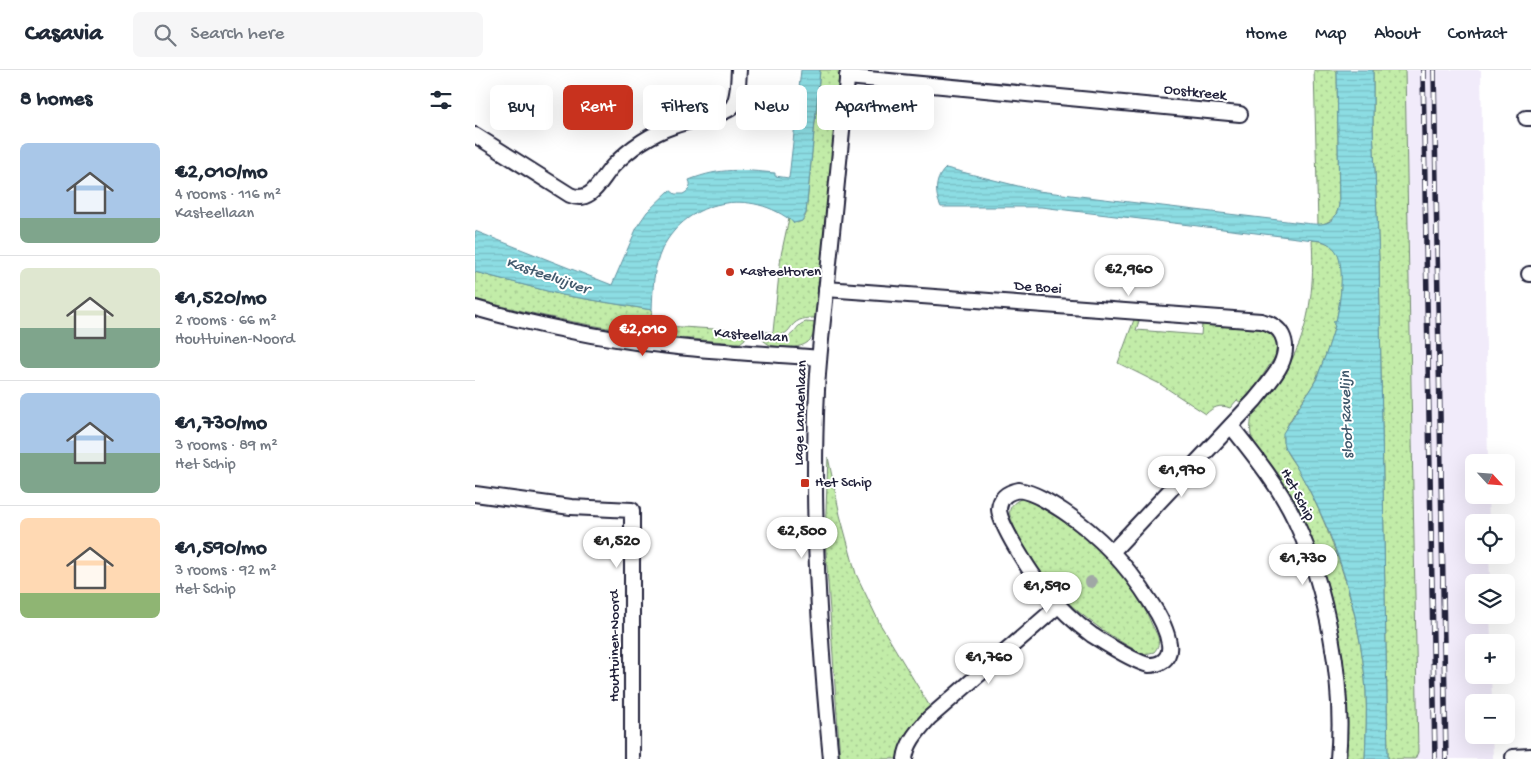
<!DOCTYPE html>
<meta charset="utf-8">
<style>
body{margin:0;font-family:"Gochi Hand",sans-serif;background:#f6f6f7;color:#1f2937;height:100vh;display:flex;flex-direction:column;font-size:19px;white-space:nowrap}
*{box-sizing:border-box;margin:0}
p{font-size:16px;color:#747a83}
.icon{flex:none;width:28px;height:28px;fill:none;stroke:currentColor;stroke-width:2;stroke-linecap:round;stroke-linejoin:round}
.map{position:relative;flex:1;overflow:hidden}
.side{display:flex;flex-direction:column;background:#fff;width:475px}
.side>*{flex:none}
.guide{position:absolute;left:15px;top:15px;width:475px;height:45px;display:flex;gap:10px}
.needle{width:32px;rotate:116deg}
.tools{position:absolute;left:990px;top:384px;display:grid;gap:10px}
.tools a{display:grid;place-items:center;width:50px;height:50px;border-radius:8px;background:#fff;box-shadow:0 5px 20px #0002;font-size:25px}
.price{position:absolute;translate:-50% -42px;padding:0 11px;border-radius:18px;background:#fff;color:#222;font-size:16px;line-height:32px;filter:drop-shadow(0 1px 2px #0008)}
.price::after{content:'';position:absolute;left:50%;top:30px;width:15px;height:11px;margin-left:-8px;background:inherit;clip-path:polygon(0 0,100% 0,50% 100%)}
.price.selected{background:#c8321e;color:#fff}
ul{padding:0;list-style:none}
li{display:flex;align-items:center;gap:15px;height:125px;padding:0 20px}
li+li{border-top:1px solid #e0e1e3}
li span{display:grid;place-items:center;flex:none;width:140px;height:100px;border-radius:8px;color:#555}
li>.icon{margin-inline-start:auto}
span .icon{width:60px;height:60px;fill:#fffc;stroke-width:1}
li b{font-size:21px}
h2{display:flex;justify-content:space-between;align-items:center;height:60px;padding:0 20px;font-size:21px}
.tag{padding:0 18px;border-radius:8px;background:#fff;box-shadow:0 5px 20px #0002;font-size:18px;line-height:45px}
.tag.selected{background:#c8321e;color:#fff}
header{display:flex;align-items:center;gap:30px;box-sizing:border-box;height:70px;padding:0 25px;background:#fff;border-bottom:1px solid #e0e1e3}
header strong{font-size:24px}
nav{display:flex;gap:28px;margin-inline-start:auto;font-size:18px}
.search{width:350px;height:45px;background:#f6f6f7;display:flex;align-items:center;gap:12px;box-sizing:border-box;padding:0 18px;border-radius:8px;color:#747a83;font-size:19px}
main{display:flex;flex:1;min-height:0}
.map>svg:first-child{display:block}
.built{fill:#f1ebfa}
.grass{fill:url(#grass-dots);stroke:#728772}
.water{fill:url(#water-rules);stroke:#6292a0}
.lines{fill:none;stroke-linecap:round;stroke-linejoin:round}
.minor-casing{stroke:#22223b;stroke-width:18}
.minor{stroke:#fff;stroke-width:14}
.rail-casing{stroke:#22223b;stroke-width:5.5}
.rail{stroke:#fff;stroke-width:4;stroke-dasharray:11;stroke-linecap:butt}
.tree{fill:#a0a7a5}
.poi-dot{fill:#c8321e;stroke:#fff;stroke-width:2}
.labels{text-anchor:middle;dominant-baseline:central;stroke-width:4;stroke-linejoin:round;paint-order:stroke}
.street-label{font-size:15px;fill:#22223b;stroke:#fff}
.poi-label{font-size:15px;fill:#22223b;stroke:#fff;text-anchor:start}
.water-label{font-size:16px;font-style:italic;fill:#425a6d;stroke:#fff}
</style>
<header>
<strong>Casavia</strong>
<div class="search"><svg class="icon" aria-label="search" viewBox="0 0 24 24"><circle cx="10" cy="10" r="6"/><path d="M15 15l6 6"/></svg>Search here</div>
<nav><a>Home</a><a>Map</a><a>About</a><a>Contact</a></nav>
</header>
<main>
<section class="side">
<h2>8 homes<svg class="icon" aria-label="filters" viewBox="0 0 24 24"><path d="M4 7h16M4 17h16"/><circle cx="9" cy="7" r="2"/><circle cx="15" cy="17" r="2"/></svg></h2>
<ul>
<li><span style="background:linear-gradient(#a9c7e8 75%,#7fa58c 0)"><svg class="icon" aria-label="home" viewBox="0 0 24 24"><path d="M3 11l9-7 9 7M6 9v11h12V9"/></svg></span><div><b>€2,010/mo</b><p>4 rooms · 116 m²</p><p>Kasteellaan</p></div></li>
<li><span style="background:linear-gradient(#dfe7d0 60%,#7fa58c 0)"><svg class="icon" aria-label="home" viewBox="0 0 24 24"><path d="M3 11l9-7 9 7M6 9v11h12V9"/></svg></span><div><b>€1,520/mo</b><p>2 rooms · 66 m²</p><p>Houttuinen-Noord</p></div></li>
<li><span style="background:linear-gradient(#a9c7e8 60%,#7fa58c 0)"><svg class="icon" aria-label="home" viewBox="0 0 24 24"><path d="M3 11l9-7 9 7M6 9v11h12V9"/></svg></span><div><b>€1,730/mo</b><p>3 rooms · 89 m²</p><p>Het Schip</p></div></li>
<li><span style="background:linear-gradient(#ffd9b3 75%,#8fb573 0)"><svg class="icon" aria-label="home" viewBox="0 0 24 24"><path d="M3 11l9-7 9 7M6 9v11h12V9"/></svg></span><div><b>€1,590/mo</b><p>3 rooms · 92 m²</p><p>Het Schip</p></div></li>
</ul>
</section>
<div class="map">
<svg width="1056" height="689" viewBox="0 0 1056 689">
<defs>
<pattern id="grass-dots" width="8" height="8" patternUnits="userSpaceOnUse" patternTransform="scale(1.25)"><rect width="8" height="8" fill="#c2eca8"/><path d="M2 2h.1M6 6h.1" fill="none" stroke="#a6ca92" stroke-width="1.8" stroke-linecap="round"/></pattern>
<pattern id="water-rules" width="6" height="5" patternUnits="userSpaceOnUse" patternTransform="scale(1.25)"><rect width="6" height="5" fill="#8cdde3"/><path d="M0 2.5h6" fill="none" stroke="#78bdc4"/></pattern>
</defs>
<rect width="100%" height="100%" fill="#fff"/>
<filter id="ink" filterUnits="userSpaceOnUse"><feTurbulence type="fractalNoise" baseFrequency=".02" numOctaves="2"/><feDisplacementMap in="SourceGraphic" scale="10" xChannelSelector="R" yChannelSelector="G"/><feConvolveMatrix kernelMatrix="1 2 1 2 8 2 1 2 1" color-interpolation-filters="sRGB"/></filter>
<g filter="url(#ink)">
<path class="built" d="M930 0H1006L1013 392H999V425H1013L1014 452H999V485H1014L1015 512H999V545H1015L1016 572H999V605H1016L1017 632H999V665H1017L1018 689H940L943 682Z"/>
<g class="grass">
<path d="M345 0H366L341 248C331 248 323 248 316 257 314 260 312 263 308 264 302 267 294 265 288 265L287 262H298L306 185 314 148C322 155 328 153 331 144Z"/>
<path d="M839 0H862L864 135C862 147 855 153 843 155Z"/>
<path d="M898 0H930L943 682 940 689H913L904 189 898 57Z"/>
<path d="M837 170C846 171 853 172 859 178 872 192 865 234 861 251H859V255H860C855 274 849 291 841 309 835 322 808 356 808 368 807 380 818 391 824 401 833 418 842 435 849 452 872 506 887 563 891 621 892 644 891 666 890 689H870C878 606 860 521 825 446 818 431 810 416 801 403 796 395 777 372 776 365 775 360 776 347 778 343 782 338 787 334 791 329 804 312 816 294 824 274 837 240 839 205 837 170Z"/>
<path d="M0 202 87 225 177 240 175 255 271 261 270 269 265 273C173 267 89 253 0 229Z"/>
<path d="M660 247 665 248 661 260 726 265 727 254 786 257 795 261 799 266 802 276 800 287 782 314 766 333 762 330 755 338C745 334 738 337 731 344L685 314 643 293Z"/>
<path d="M331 252 341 253C339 273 329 278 310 277 300 276 295 277 288 270 298 270 311 271 319 262 323 257 324 254 331 252Z"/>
<path d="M353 387 365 445 381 504 405 554 457 640C442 655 426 667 422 689H365L350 468Z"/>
<path d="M546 429H549C604 456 654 498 677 555 682 565 688 572 679 582L670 584 666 583C607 552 558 509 535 446 533 437 539 432 546 429Z"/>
</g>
<g class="water">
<path d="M326 0H345L331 143 327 151 319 153C276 117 212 129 187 179 178 198 178 219 177 240L87 225 0 202V161L137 215 163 155 172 142 195 120 200 124H208C214 121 217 116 214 110 247 97 266 100 300 103V106L314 108Z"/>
<path d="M862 0H898V57L904 189 913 689H890C891 666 892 644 891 621 885 536 857 450 810 379L808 372V363L841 310 851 284 860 256 859 255V251H861C865 235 870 198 862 183 859 177 853 173 847 171L566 137H466C459 123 460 108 471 98L563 121 828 153C846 155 860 157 864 135Z"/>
</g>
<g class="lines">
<g class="minor-casing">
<g id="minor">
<path d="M372 7 765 44"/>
<path d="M1051 48H1056"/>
<path d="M0 65 95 125C117 134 125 110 138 96 155 78 176 64 199 56 211 51 250 45 257 37 264 28 263 11 264 0"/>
<path d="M1054 204H1056"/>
<path d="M351 219 786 251C795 253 803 257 807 265 819 289 793 313 780 330L637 482"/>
<path d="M0 238C66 257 135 270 203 277 250 282 297 284 344 288"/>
<path d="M756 356C779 385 804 416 820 450 852 519 870 613 863 689"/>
<path d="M544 420C560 423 574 432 588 441 624 465 653 496 676 533 684 545 692 560 694 574 695 581 693 587 688 591 684 594 679 595 674 595 659 592 630 573 617 565 599 552 582 535 568 518 557 505 524 454 524 439 525 427 533 422 544 420Z"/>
<path d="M0 424 96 437 157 440V689"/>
<path d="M1038 687 1056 686"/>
<path d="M356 689C344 566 336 443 342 320 344 281 349 242 353 203 360 135 366 68 373 0"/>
<path d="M430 689C432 672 443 661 454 648L584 535"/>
</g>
</g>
<use href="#minor" class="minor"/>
<g class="rail-casing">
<g id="rail">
<path d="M948 0 960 689"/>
<path d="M959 0 971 689"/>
</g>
</g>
<use href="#rail" class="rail"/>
</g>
<circle class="tree" cx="616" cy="512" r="6"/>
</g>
<g class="poi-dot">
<circle cx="255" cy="202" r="5"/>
<rect x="325" y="408" width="10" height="10" rx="2.5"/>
</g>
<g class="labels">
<g class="street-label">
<text transform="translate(720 23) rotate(6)">Oostkreek</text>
<text transform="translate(563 218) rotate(4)">De Boei</text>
<text transform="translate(276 266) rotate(4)">Kasteellaan</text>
<text transform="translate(326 343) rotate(-88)">Lage Landenlaan</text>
<text transform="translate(822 425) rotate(62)">Het Schip</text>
<text transform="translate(140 576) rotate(-90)">Houttuinen-Noord</text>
</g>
<g class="poi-label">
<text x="265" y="202">Kasteeltoren</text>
<text x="340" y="413">Het Schip</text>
</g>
<g class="water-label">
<text transform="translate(72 207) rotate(19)">Kasteelvijver</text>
<text transform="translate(873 345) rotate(-92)">sloot Ravelijn</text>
</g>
</g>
</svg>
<div class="tools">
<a><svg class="needle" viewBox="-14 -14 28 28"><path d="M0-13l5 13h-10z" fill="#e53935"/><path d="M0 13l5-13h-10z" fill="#747a83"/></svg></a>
<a><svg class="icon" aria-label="locate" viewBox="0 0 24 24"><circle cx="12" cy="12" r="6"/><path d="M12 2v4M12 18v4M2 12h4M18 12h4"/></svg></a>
<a><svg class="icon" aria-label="layers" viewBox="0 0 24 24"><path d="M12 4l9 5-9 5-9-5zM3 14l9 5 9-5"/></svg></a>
<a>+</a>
<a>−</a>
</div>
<b class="price" style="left:654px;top:227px">€2,960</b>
<b class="price selected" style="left:168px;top:287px">€2,010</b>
<b class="price" style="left:707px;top:428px">€1,970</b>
<b class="price" style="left:327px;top:489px">€2,500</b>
<b class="price" style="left:142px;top:499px">€1,520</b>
<b class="price" style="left:828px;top:516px">€1,730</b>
<b class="price" style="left:572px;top:544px">€1,590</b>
<b class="price" style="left:514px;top:615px">€1,760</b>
<div class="guide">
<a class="tag">Buy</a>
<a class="tag selected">Rent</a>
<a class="tag">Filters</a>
<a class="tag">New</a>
<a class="tag">Apartment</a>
</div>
</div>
</main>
